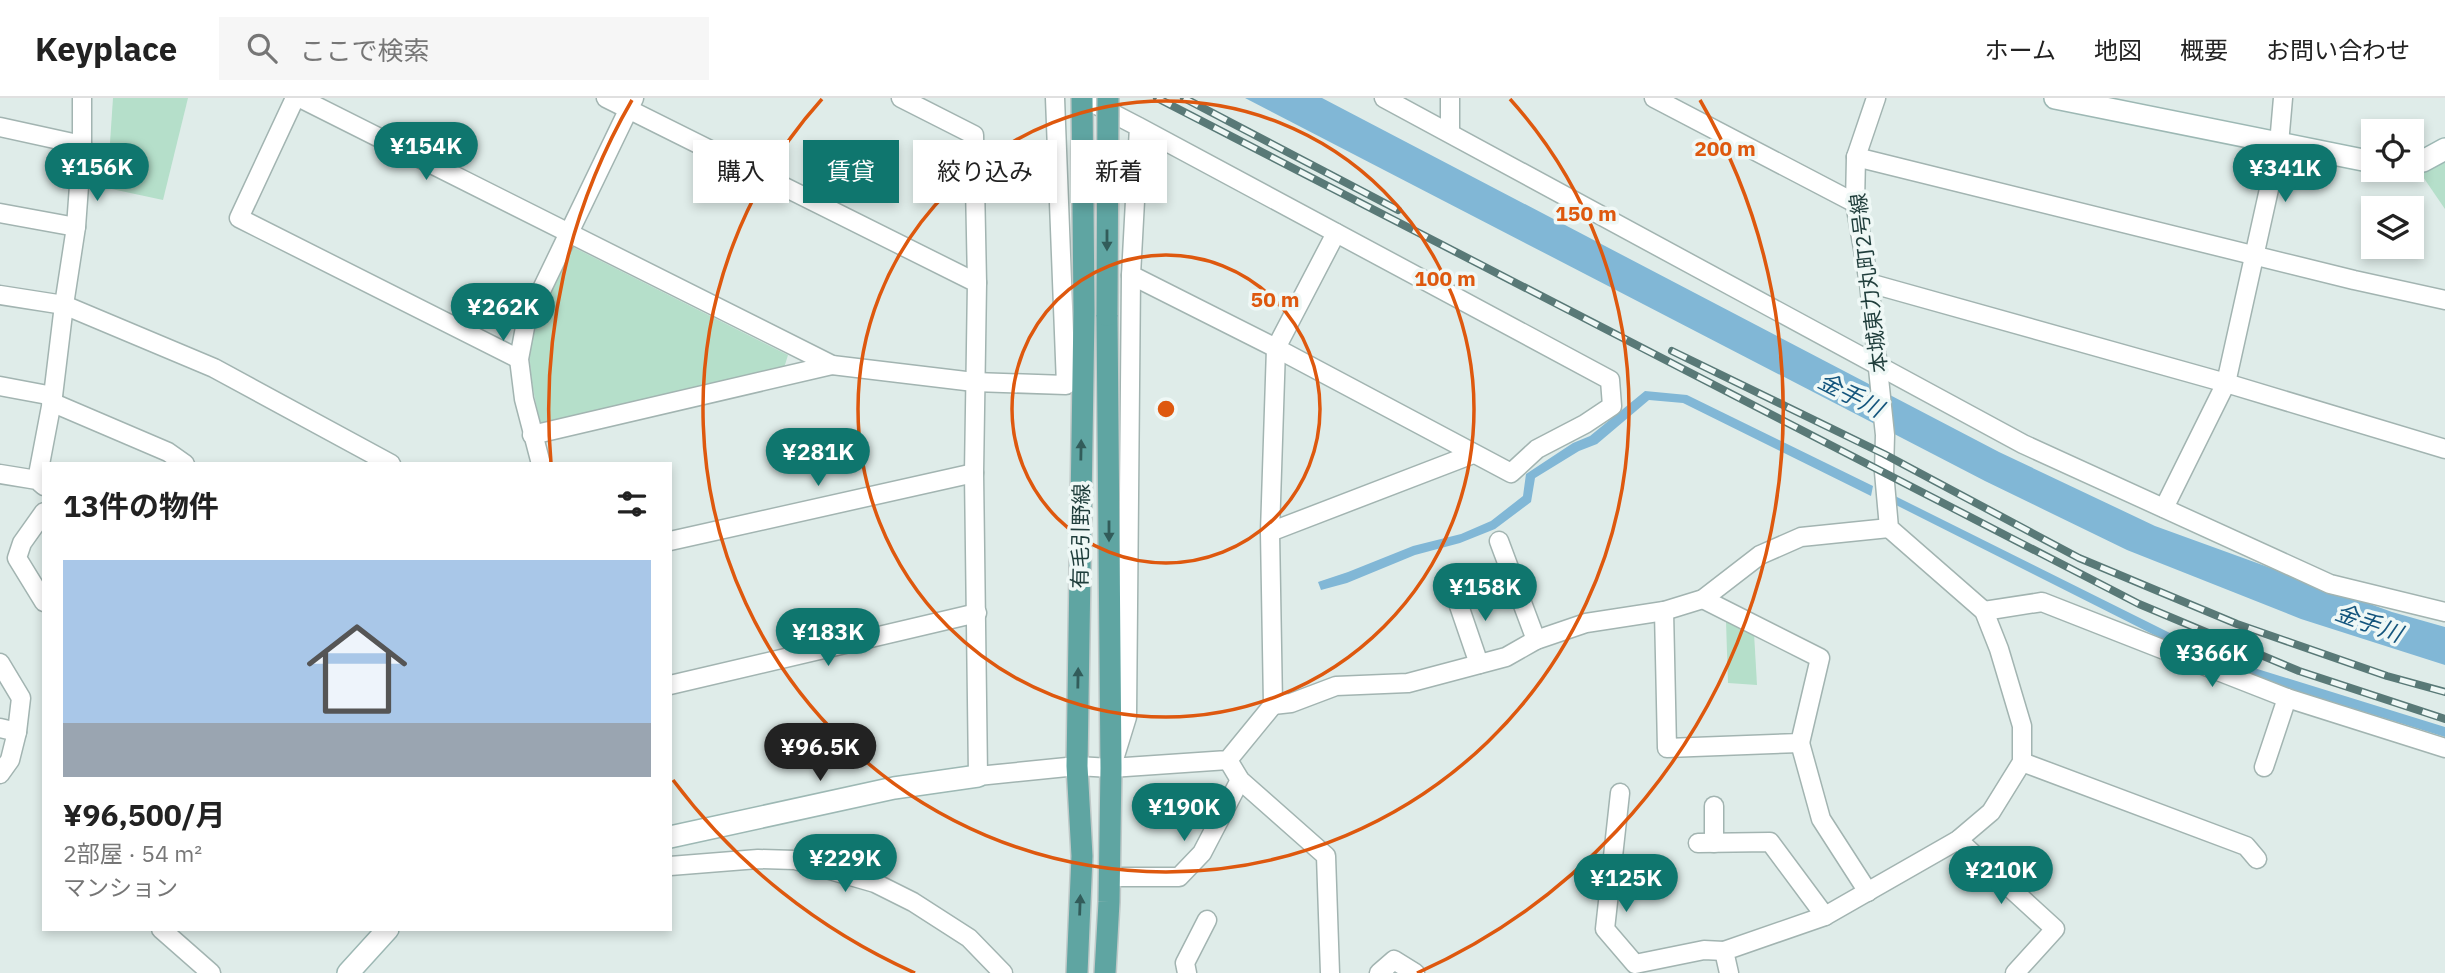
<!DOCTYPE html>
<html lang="ja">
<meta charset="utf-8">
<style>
body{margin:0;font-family:"IBM Plex Sans","Noto Sans JP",sans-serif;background:#f6f6f6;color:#222;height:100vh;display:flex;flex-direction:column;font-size:26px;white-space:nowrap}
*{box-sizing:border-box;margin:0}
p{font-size:23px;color:#767676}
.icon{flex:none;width:38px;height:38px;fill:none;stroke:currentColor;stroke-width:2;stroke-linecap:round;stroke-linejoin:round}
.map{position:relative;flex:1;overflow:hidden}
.panel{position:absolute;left:42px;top:364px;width:630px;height:469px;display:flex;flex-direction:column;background:#fff;border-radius:0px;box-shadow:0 4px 10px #0003}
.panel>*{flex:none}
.hud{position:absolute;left:693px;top:42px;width:665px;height:63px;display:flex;gap:14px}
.fabs{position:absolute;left:2361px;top:21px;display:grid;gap:14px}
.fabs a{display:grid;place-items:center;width:63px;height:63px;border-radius:0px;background:#fff;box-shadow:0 4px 10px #0003;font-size:35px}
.price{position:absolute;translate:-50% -60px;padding:0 16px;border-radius:24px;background:#0f766e;color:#fff;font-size:23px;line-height:46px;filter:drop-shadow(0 2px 4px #0008)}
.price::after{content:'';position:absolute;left:50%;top:42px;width:21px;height:16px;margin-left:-10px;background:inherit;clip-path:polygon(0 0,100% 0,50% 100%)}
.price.on{background:#222;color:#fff}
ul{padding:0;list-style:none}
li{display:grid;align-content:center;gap:14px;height:371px;padding:0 21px}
li span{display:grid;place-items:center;height:217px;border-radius:0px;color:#555}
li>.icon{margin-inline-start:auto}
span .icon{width:126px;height:126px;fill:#fffc;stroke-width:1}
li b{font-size:30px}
h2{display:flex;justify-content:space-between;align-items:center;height:84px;padding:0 21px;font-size:30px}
.pill{padding:0 24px;border-radius:0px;background:#fff;box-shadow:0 4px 10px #0003;font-size:24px;line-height:63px}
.pill.on{background:#0f766e;color:#fff}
header{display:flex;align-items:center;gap:42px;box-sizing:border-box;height:98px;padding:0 35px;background:#fff;border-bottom:2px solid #e0e0e0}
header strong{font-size:33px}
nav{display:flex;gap:38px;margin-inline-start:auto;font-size:24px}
.search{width:490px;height:63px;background:#f6f6f6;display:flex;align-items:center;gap:18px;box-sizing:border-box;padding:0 24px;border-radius:0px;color:#767676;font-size:26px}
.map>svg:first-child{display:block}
.green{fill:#b5dfca}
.water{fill:#81b7d6}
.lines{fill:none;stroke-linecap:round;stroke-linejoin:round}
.street-casing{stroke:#a2b4b1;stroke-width:21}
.secondary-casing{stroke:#9db8b4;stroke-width:24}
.primary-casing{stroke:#c0c9c8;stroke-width:24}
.street{stroke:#fff;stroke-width:18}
.secondary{stroke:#fff;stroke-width:21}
.primary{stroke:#5fa5a2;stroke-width:21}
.rail-casing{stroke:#597977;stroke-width:8}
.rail{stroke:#eff8f6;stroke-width:5;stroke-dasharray:16;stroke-linecap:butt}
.primary-bridge-casing{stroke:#c0c9c8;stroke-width:24;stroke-linecap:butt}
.primary-bridge{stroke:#5fa5a2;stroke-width:21}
.oneway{fill:#325c5a}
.ring{fill:none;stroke:#de580e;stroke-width:3.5}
.labels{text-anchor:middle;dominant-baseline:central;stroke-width:7;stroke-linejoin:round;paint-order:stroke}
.street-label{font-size:21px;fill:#1f3d3b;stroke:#eff8f6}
.water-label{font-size:23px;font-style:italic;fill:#14557d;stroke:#eff8f6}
.centre{fill:#de580e;stroke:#eff8f6;stroke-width:3.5}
.ring-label{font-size:21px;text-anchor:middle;font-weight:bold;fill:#de580e;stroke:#eff8f6;stroke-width:7;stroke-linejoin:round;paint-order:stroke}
</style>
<header>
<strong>Keyplace</strong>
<div class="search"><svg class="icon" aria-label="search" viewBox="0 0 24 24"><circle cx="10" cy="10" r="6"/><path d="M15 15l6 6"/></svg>ここで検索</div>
<nav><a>ホーム</a><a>地図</a><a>概要</a><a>お問い合わせ</a></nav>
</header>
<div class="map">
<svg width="2445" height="875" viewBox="0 0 2445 875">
<rect width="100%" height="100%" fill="#dfece9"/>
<g class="green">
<path d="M113 0H188L163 102 107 90Z"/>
<path d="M2445 61V111L2421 76Z"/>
<path d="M573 149 788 257 784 270 541 327C535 301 527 271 531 245 538 211 558 180 573 149Z"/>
<path d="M1726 523 1754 535 1757 587 1728 585Z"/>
</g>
<g class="water">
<path d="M1245 0H1322L1999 354 2155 428 2392 514 2445 529V567L2301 521 2127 452 1985 383Z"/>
<path d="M1645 293 1687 297 1873 388 1871 398 1683 305 1649 302 1597 346 1579 353 1535 380 1531 404 1495 431 1460 445 1415 457 1347 485 1321 492 1318 484 1348 474 1413 448 1461 436 1491 423 1523 398 1526 376 1573 345 1590 338Z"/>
<path d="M1895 398 2172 536 2238 565 2445 629V639L2248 578 2174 547 1896 407Z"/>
</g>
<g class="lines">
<g class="street-casing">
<g id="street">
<path d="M295 0 239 120 519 261"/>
<path d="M300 0 832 267 974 284 1066 287 1055 0"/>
<path d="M606 0 977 185 974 375 978 678 1077 668 1111 670 1228 662 1273 607 1270 434 1276 250 1336 135"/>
<path d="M901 0 974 37 977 185"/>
<path d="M1083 0 1139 29 1610 282 1612 308 1585 326 1537 351 1511 375 1276 250 1131 177 1139 29"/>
<path d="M1384 0 2023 346 2330 486 2445 514"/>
<path d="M1450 0V35"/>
<path d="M1654 0 1855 105"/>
<path d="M0 29 82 47"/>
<path d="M1856 59 2354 182 2445 202"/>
<path d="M0 115 76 129"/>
<path d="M1869 185 2226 285 2445 351"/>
<path d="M0 197 64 207 214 270 391 366"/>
<path d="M0 288 53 298"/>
<path d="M51 304 168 354 185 366"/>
<path d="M532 337 832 267"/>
<path d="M541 366 524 301 519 261 526 224 634 0"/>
<path d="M0 376 37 382 44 388"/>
<path d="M37 382 53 298 64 207 76 129 82 47V0"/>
<path d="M2164 410 2226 285 2279 46 2283 0"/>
<path d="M44 414 22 445 17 460 44 504"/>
<path d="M1270 434 1473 356"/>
<path d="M670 443 974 375"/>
<path d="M1499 443 1536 542"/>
<path d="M1455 496 1479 566"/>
<path d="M1664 513 1667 650 1800 645 1820 560 1703 501"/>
<path d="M1984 513 2042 504 2287 600 2445 650"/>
<path d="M0 565 21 600 17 634"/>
<path d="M670 587 977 515"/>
<path d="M1273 607 1291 605 1336 588 1408 585 1506 559 1536 542 1586 525 1664 513 1703 501 1760 457 1801 439 1889 430"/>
<path d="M0 630 17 634 10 662 0 676"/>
<path d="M1800 645 1821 721 1868 794"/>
<path d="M1115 658 1127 619 1131 177"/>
<path d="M1228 662 1240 682 1326 758 1330 875"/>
<path d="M2022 664 2246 748 2257 761"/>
<path d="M2264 669 2287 600"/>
<path d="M1620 695 1605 831 1635 866 1704 852 1724 853"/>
<path d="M1714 708V745"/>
<path d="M1958 742 2055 831 2015 875"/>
<path d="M1698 745 1770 744 1825 818"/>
<path d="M670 768 758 761 795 762 875 785 913 804 969 840 1003 875"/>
<path d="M1109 779H1179L1202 755 1240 682"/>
<path d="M161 831 211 875"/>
<path d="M1187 875 1185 865 1207 822"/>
<path d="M1379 875 1394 862 1415 875"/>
<path d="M1729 875 1724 853 1825 818 1958 742 1991 714 2022 664V628L1999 551 1984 513 1889 430 1884 374 1885 337 1869 185 1855 105 1856 59 1876 0"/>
</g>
</g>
<g class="secondary-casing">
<g id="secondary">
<path d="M2055 0 2373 64"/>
<path d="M2412 64 2423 63 2445 51"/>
<path d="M670 739 894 690 978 678"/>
<path d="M348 875 388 831"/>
</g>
</g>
<g class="primary-casing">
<g id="primary">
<path d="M1077 875 1082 758 1077 668 1084 213 1082 0"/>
<path d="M1105 875 1109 804 1111 670 1107 217"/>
</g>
</g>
<use href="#street" class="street"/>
<use href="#secondary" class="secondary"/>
<use href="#primary" class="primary"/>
<g class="rail-casing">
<g id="rail">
<path d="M1157 0 2139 506 2299 573 2445 621"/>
<path d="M1184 0 1398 112"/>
<path d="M1672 253 1884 356 2079 460 2237 526 2387 578 2445 594"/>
</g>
</g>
<use href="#rail" class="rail"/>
<g class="primary-bridge-casing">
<path id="primary-bridge" d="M1107 217 1108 0"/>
</g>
<use href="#primary-bridge" class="primary-bridge"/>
</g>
<defs><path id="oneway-solid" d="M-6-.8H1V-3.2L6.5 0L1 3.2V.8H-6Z" transform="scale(1.75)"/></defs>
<g class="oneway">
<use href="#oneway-solid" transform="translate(1107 142) rotate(90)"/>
<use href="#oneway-solid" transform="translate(1081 352) rotate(-89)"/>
<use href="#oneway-solid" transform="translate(1109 433) rotate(90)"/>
<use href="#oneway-solid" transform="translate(1078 580) rotate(-89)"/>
<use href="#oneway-solid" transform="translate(1080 807) rotate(-88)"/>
</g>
<g class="ring">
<circle cx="1166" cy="311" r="154"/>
<circle cx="1166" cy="311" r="308"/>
<path d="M1510 1A463 463 0 1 1 822 1"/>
<path d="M915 875A617 617 0 0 1 673 682M551 365A617 617 0 0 1 632 2M1700 2A617 617 0 0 1 1417 875"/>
</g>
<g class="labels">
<g class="street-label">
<text transform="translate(1868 185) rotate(-97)">本城東力丸町2号線</text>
<text transform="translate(1080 438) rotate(-89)">有毛引野線</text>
</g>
<g class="water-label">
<text transform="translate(1851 296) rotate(27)">金手川</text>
<text transform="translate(2369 524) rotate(20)">金手川</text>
</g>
</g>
<circle cx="1166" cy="311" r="10" class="centre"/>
<g class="ring-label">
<text x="1725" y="58">200 m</text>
<text x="1586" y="123">150 m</text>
<text x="1445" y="188">100 m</text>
<text x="1275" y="209">50 m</text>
</g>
</svg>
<div class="fabs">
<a><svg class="icon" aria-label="locate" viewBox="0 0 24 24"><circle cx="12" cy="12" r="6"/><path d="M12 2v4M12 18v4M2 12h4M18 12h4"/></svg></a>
<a><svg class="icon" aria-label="layers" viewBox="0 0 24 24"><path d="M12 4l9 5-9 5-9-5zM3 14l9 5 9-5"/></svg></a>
</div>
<b class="price" style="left:426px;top:84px">¥154K</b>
<b class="price" style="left:97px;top:105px">¥156K</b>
<b class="price" style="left:2285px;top:106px">¥341K</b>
<b class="price" style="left:503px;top:245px">¥262K</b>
<b class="price" style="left:818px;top:390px">¥281K</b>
<b class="price" style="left:1485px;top:525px">¥158K</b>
<b class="price" style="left:828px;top:570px">¥183K</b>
<b class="price" style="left:2212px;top:591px">¥366K</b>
<b class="price on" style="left:820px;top:685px">¥96.5K</b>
<b class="price" style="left:1184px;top:745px">¥190K</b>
<b class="price" style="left:845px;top:796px">¥229K</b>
<b class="price" style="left:2001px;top:808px">¥210K</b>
<b class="price" style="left:1626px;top:816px">¥125K</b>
<div class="hud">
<a class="pill">購入</a>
<a class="pill on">賃貸</a>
<a class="pill">絞り込み</a>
<a class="pill">新着</a>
</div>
<section class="panel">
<h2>13件の物件<svg class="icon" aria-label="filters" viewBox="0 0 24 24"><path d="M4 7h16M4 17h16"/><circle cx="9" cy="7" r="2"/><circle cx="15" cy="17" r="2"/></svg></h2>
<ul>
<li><span style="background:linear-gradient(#a9c7e8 75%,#9aa5b1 0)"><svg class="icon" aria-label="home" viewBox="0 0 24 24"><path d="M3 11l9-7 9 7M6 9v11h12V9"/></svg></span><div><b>¥96,500/月</b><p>2部屋 · 54 m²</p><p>マンション</p></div></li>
</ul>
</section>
</div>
